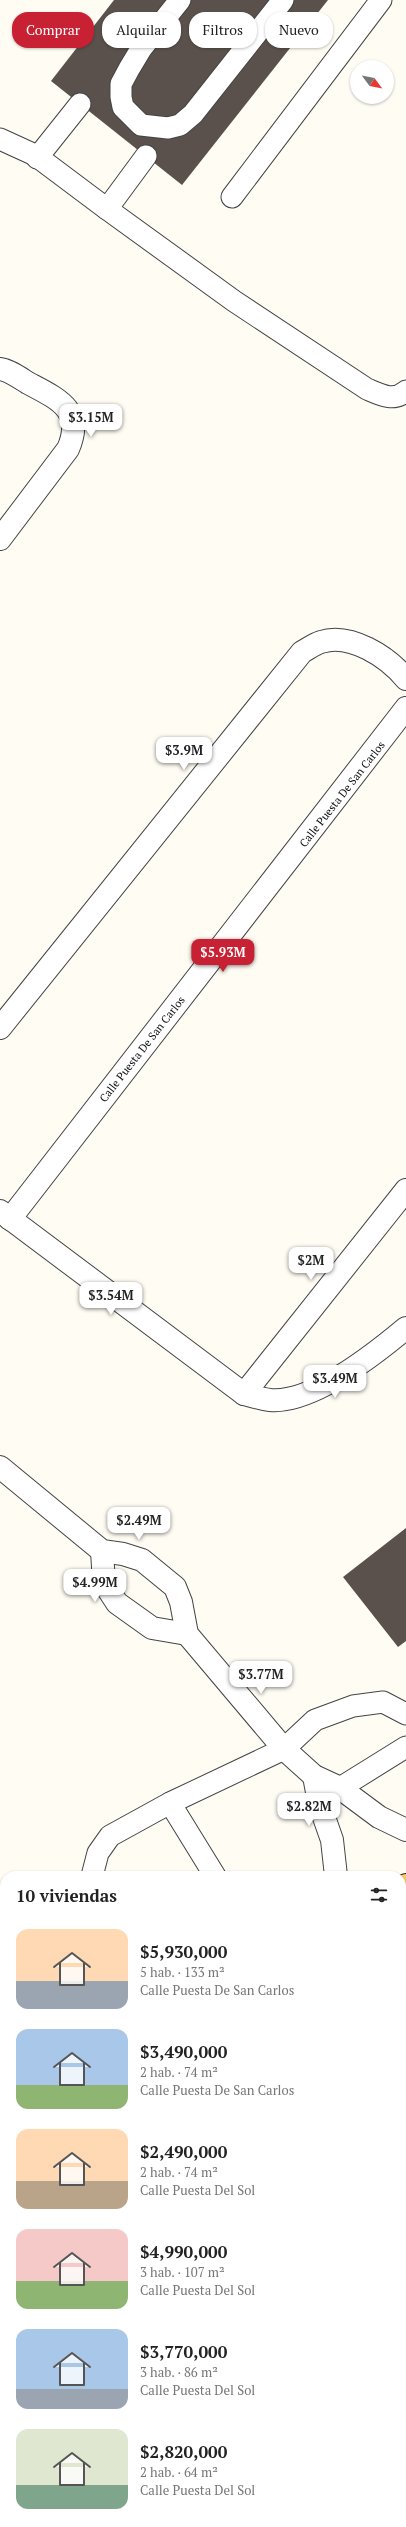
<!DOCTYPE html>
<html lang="es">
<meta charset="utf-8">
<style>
body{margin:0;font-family:"PT Serif",serif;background:#f2f2f2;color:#222;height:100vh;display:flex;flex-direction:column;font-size:15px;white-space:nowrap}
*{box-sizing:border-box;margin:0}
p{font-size:13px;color:#767676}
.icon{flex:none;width:22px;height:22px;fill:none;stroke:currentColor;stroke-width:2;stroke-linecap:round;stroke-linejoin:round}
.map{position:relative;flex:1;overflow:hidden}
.sheet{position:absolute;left:0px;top:1871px;width:406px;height:656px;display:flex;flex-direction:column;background:#fff;border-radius:16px 16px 0 0;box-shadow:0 1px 3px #0004}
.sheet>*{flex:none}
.top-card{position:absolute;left:12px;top:12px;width:382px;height:36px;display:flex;gap:8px}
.needle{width:26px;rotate:122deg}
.tools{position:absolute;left:350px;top:60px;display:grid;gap:8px}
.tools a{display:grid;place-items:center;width:44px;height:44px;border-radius:50%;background:#fff;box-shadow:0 1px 3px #0004;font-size:20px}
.price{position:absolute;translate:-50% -34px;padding:0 9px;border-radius:8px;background:#fff;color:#222;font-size:13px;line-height:26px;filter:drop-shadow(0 1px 2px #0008)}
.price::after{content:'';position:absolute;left:50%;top:24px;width:12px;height:9px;margin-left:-6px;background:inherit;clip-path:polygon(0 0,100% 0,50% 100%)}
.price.current{background:#c82134;color:#fff}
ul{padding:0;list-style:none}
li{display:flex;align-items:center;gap:12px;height:100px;padding:0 16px}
li span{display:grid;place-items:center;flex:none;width:112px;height:80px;border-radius:12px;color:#555}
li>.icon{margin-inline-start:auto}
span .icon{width:48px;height:48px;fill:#fffc;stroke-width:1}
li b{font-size:17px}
h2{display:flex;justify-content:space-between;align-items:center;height:48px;padding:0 16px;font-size:17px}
.tag{padding:0 14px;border-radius:16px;background:#fff;box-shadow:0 1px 3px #0004;font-size:14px;line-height:36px}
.tag.current{background:#c82134;color:#fff}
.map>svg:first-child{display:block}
.building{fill:#5a514c}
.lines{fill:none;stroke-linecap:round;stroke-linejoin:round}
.lane-casing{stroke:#444;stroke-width:23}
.street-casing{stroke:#444;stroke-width:24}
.primary-casing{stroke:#222;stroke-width:24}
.lane{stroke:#fff;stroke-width:21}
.street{stroke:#fff;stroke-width:22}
.primary{stroke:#fdce66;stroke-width:22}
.labels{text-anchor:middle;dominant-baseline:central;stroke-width:4;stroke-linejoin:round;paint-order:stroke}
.street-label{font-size:11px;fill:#111;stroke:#fff}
</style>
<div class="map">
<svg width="406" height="2527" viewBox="0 0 406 2527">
<rect width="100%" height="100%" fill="#fffcf4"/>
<g class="building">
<path d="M114 0H328L182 185 51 81Z"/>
<path d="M406 1528V1641L398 1647 343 1577Z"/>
</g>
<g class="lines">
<g class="lane-casing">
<g id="lane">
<path d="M180 0 141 49 129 69 121 84V97L123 107 141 125 168 128 180 125 193 114 283 0"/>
<path d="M0 139 35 155 107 209 146 156"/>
<path d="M37 158 80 104"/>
<path d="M232 197 381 0"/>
<path d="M107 209 234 301 367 389C381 395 394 402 406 391"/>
<path d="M340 1788 406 1747"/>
<path d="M170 1803 215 1876"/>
<path d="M92 1876 98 1853 110 1836 170 1803 284 1749 315 1720 353 1706 383 1702 406 1714"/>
<path d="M401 2216 406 2212"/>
<path d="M0 2265 5 2266"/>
<path d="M246 2527 248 2522"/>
</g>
</g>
<g class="street-casing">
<g id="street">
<path d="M0 369C9 370 20 378 28 383 58 399 85 410 68 449L0 539"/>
<path d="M0 1028 302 652C308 649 314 644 321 642 350 632 388 657 406 679"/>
<path d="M0 1211 244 1394C252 1396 262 1399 270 1400 312 1404 375 1354 406 1328"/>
<path d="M10 1219 406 708"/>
<path d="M244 1394 406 1190"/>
<path d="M0 1467 102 1551 123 1554 142 1560 175 1587 181 1602 187 1634 284 1749 314 1776 340 1788 379 1817 406 1830"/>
<path d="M102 1551 104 1583 117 1603 152 1628 187 1634"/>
<path d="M314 1776 319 1803 332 1840 336 1876"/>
</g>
</g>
<g class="primary-casing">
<g id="primary">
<path d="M401 1888 406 1885"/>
<path d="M401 2039 406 2036"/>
<path d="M0 2100 5 2098"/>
<path d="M0 2230 5 2228"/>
</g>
</g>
<use href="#lane" class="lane"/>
<use href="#street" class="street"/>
<use href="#primary" class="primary"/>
</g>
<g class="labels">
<g class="street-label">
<text transform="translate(342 794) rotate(-52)">Calle Puesta De San Carlos</text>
<text transform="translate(142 1049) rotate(-52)">Calle Puesta De San Carlos</text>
</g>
</g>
</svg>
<div class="tools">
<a><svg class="needle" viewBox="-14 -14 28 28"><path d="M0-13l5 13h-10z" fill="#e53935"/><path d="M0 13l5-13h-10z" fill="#767676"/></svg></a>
</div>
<b class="price" style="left:91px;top:438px">$3.15M</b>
<b class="price" style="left:184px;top:771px">$3.9M</b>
<b class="price current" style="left:223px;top:973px">$5.93M</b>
<b class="price" style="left:311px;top:1281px">$2M</b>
<b class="price" style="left:111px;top:1316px">$3.54M</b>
<b class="price" style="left:335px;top:1399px">$3.49M</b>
<b class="price" style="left:139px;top:1541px">$2.49M</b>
<b class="price" style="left:95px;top:1603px">$4.99M</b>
<b class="price" style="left:261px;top:1695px">$3.77M</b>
<b class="price" style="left:309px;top:1827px">$2.82M</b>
<div class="top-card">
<a class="tag current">Comprar</a>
<a class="tag">Alquilar</a>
<a class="tag">Filtros</a>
<a class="tag">Nuevo</a>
</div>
<section class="sheet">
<h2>10 viviendas<svg class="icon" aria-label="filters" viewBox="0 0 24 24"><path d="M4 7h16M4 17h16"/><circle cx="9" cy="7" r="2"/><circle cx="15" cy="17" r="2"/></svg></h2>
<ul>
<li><span style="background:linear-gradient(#ffd9b3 65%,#9aa5b1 0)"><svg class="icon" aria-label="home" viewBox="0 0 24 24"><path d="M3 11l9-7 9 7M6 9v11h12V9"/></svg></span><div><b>$5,930,000</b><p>5 hab. · 133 m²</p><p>Calle Puesta De San Carlos</p></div></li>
<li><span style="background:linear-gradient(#a9c7e8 70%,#8fb573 0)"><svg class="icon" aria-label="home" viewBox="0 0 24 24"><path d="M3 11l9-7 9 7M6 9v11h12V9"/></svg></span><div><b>$3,490,000</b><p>2 hab. · 74 m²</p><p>Calle Puesta De San Carlos</p></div></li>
<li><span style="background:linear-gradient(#ffd9b3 65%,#b9a48a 0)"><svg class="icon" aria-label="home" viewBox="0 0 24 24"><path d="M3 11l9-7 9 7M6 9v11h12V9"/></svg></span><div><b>$2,490,000</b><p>2 hab. · 74 m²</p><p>Calle Puesta Del Sol</p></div></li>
<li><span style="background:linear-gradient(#f6c9c9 65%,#8fb573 0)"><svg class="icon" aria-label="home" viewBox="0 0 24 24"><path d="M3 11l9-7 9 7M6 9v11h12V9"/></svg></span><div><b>$4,990,000</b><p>3 hab. · 107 m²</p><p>Calle Puesta Del Sol</p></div></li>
<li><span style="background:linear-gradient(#a9c7e8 75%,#9aa5b1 0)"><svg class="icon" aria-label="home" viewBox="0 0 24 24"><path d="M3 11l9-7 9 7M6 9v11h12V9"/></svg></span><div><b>$3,770,000</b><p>3 hab. · 86 m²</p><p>Calle Puesta Del Sol</p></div></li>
<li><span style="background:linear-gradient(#dfe7d0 70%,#7fa58c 0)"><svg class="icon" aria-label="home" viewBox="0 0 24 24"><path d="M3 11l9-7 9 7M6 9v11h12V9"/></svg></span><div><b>$2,820,000</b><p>2 hab. · 64 m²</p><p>Calle Puesta Del Sol</p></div></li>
</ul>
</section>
</div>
